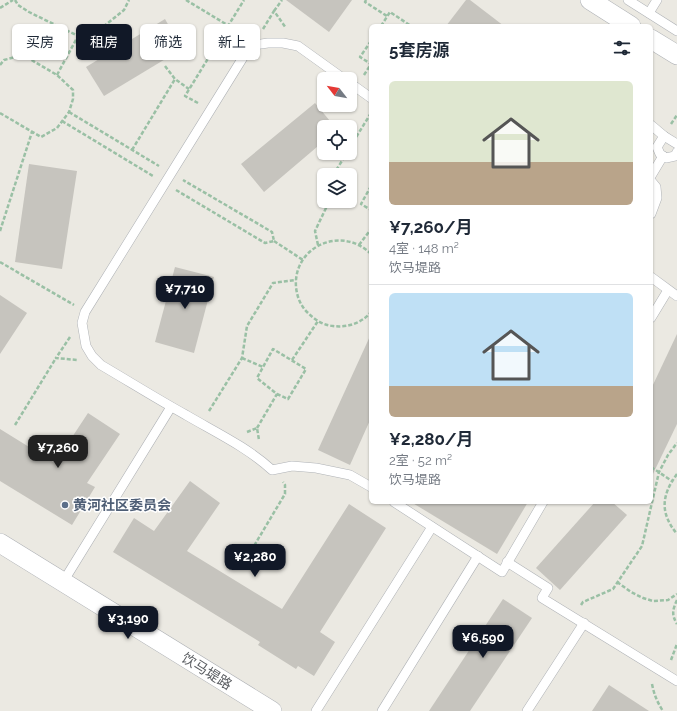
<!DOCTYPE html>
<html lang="zh">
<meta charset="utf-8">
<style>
body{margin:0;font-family:Raleway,"Noto Sans SC",sans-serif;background:#f2f2f3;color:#1f2937;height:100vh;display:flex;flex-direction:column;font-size:15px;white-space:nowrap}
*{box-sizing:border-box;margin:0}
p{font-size:13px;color:#747a83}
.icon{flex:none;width:22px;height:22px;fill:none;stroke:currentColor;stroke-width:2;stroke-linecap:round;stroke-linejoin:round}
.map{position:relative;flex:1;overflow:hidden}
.drawer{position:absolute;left:369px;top:24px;width:284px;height:480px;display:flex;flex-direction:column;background:#fff;border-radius:6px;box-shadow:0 1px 3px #0004}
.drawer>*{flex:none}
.top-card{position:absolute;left:12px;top:24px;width:297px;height:36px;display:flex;gap:8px}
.needle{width:26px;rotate:301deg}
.buttons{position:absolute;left:317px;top:72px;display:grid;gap:8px}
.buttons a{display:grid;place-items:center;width:40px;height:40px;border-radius:6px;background:#fff;box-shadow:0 1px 3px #0004;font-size:20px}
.price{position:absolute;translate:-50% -34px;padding:0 9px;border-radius:8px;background:#111827;color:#fff;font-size:13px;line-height:26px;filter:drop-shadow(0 1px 2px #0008)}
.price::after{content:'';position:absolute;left:50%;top:24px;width:12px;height:9px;margin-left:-6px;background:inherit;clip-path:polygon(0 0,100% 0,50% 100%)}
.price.selected{background:#222;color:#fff}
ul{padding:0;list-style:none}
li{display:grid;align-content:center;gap:8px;height:212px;padding:0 20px}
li+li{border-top:1px solid #e0e1e3}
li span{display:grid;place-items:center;height:124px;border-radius:6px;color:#555}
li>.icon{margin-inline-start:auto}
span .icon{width:72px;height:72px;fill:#fffc;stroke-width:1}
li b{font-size:17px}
h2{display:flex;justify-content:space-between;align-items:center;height:48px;padding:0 20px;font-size:17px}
.tag{padding:0 14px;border-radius:6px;background:#fff;box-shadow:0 1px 3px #0004;font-size:14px;line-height:36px}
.tag.selected{background:#111827;color:#fff}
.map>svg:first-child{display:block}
.building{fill:#c6c4be}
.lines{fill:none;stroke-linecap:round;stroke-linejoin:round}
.service-casing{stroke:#afb2b6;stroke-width:10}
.minor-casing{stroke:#afb2b6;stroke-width:20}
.path{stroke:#9ac0a5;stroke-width:2.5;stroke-dasharray:4 2;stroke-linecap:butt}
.service{stroke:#fff;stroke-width:9}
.minor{stroke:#fff;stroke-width:19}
.service-dot{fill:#5c6f8a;stroke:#fff;stroke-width:1.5}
.labels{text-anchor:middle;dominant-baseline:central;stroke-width:3;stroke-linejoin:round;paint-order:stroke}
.service-label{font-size:14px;font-weight:bold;fill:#4e5e75;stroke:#fff;text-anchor:start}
.street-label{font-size:14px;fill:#5a5d61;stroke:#fff}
</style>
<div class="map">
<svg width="677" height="711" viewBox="0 0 677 711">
<rect width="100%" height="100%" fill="#ebe9e2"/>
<g class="building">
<path d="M286 0H352L329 32Z"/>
<path d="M466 0H470L504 26H446Z"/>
<path d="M165 19 182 49 104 96 86 67Z"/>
<path d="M315 103 335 127H324V141L264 192 241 164Z"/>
<path d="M29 164 77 171 62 269 15 262Z"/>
<path d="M175 267 214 277 194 353 155 342Z"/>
<path d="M0 295 27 313 0 354Z"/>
<path d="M371 334V418L350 465 318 450Z"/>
<path d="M677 334V424L651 478V389Z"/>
<path d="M88 413 120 434 87 483 95 487 72 525 0 481V429L55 463Z"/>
<path d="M190 481 220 503 187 551 282 609 349 504 386 528 320 632 335 642 314 676 298 666 296 669 258 645 260 642 113 552 134 518 154 531Z"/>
<path d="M411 502H528L497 554Z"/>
<path d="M595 502H612L627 515 560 590 536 568Z"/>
<path d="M503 599 532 618 470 711H429Z"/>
<path d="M609 685 649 711H592Z"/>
</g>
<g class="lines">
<g class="service-casing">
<g id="service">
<path d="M628 0 677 31"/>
<path d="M649 13 657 0"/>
<path d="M344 79 298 46 283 43H268L254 45 247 51 85 312 82 323 86 346 92 356 101 365C130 382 157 399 186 415 215 432 247 447 272 470L292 466 316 468 350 475 371 487"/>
<path d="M350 83 371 98"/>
<path d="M651 125 664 136 677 144"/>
<path d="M664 136 657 147 660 154 666 158 675 156 677 152"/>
<path d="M651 176 663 156"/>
<path d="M651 181 656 187 657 198 651 214"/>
<path d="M651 277 677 296"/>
<path d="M651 318 668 290"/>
<path d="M394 502 502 572 543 502"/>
<path d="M507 562 548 588 542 598 677 681"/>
<path d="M63 582 171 407"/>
<path d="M316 711 432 527"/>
<path d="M382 711 478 556"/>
<path d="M527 711 584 623"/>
</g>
</g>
<g class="minor-casing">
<g id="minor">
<path d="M590 0 631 26"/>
<path d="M651 39 677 55"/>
<path d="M0 543 272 711"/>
</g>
</g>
<g class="path">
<path d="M15 0 18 5 29 12 78 36"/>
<path d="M186 0 244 35"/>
<path d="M366 0 365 2 387 16"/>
<path d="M0 8 13 0"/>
<path d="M274 11 282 0"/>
<path d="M381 26 390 12 411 26"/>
<path d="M263 29 274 11 286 28"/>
<path d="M371 41 360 57 371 64"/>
<path d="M0 65 4 60 23 55 57 75 73 90V99L69 112 57 128 41 137 0 113"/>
<path d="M165 66 175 79 189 89"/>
<path d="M57 75 78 36 98 31 124 10 129 0"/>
<path d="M364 75 371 64"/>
<path d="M198 103 185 96 244 0"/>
<path d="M69 112 159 166"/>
<path d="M62 121 153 176"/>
<path d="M671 124 677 115"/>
<path d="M350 147 371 113"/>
<path d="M132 150 175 79"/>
<path d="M333 175 347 153"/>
<path d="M371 186 361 204 371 210"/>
<path d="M176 190 265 243 274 241 272 232 183 180"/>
<path d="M0 231 32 132"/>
<path d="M274 241 303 260"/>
<path d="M318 245 315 231 326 208V201"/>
<path d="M359 245 371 229"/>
<path d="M371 254C342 225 293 246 296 287 297 296 300 305 307 312 314 319 322 325 333 326 347 328 362 323 371 312"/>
<path d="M0 262 74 305"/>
<path d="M70 337 56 358 77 360"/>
<path d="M242 358 263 367"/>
<path d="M292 360 318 321"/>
<path d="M209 411 242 358 247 326 273 283 296 280"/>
<path d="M15 425 56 358"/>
<path d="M257 428 277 394 257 378 273 349 306 369 288 399 277 394"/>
<path d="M247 432 257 428 259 440"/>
<path d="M651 467 672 481"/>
<path d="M677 474C661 496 660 513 677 534"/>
<path d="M245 561 285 494V485L283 482"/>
<path d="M617 582 631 592 643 598 653 601 668 600 677 594"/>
<path d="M677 600C673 609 671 614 677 624"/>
<path d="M581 605 583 602 613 589 642 546 659 472 668 455 677 443"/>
<path d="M671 660 677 644"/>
<path d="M652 684C654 694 657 702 663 711"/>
</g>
<use href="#service" class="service"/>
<use href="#minor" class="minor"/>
</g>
<circle class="service-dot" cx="65" cy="505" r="4"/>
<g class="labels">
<g class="service-label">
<text x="73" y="505">黄河社区委员会</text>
</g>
<g class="street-label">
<text transform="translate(207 671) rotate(32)">饮马堤路</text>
</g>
</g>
</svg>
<div class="buttons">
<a><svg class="needle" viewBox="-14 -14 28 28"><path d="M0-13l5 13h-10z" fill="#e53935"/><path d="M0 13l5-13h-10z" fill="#747a83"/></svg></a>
<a><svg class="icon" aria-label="locate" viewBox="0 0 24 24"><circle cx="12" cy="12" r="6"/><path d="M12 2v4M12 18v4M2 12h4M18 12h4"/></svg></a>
<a><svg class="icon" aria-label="layers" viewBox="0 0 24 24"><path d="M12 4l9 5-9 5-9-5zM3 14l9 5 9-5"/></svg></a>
</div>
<b class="price" style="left:185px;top:310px">¥7,710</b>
<b class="price selected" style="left:58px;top:469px">¥7,260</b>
<b class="price" style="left:255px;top:578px">¥2,280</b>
<b class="price" style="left:128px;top:640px">¥3,190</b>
<b class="price" style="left:483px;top:659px">¥6,590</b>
<div class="top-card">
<a class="tag">买房</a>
<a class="tag selected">租房</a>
<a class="tag">筛选</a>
<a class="tag">新上</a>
</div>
<section class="drawer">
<h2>5套房源<svg class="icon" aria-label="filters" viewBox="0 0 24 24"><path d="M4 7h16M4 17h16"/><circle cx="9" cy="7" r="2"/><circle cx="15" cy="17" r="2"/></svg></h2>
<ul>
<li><span style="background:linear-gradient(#dfe7d0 65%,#b9a48a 0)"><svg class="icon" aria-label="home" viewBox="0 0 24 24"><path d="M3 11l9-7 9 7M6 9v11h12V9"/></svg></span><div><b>¥7,260/月</b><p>4室 · 148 m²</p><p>饮马堤路</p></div></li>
<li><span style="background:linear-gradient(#bfe0f5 75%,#b9a48a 0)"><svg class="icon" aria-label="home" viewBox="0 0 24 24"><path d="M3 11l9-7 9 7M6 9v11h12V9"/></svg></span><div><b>¥2,280/月</b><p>2室 · 52 m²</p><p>饮马堤路</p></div></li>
</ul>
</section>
</div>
